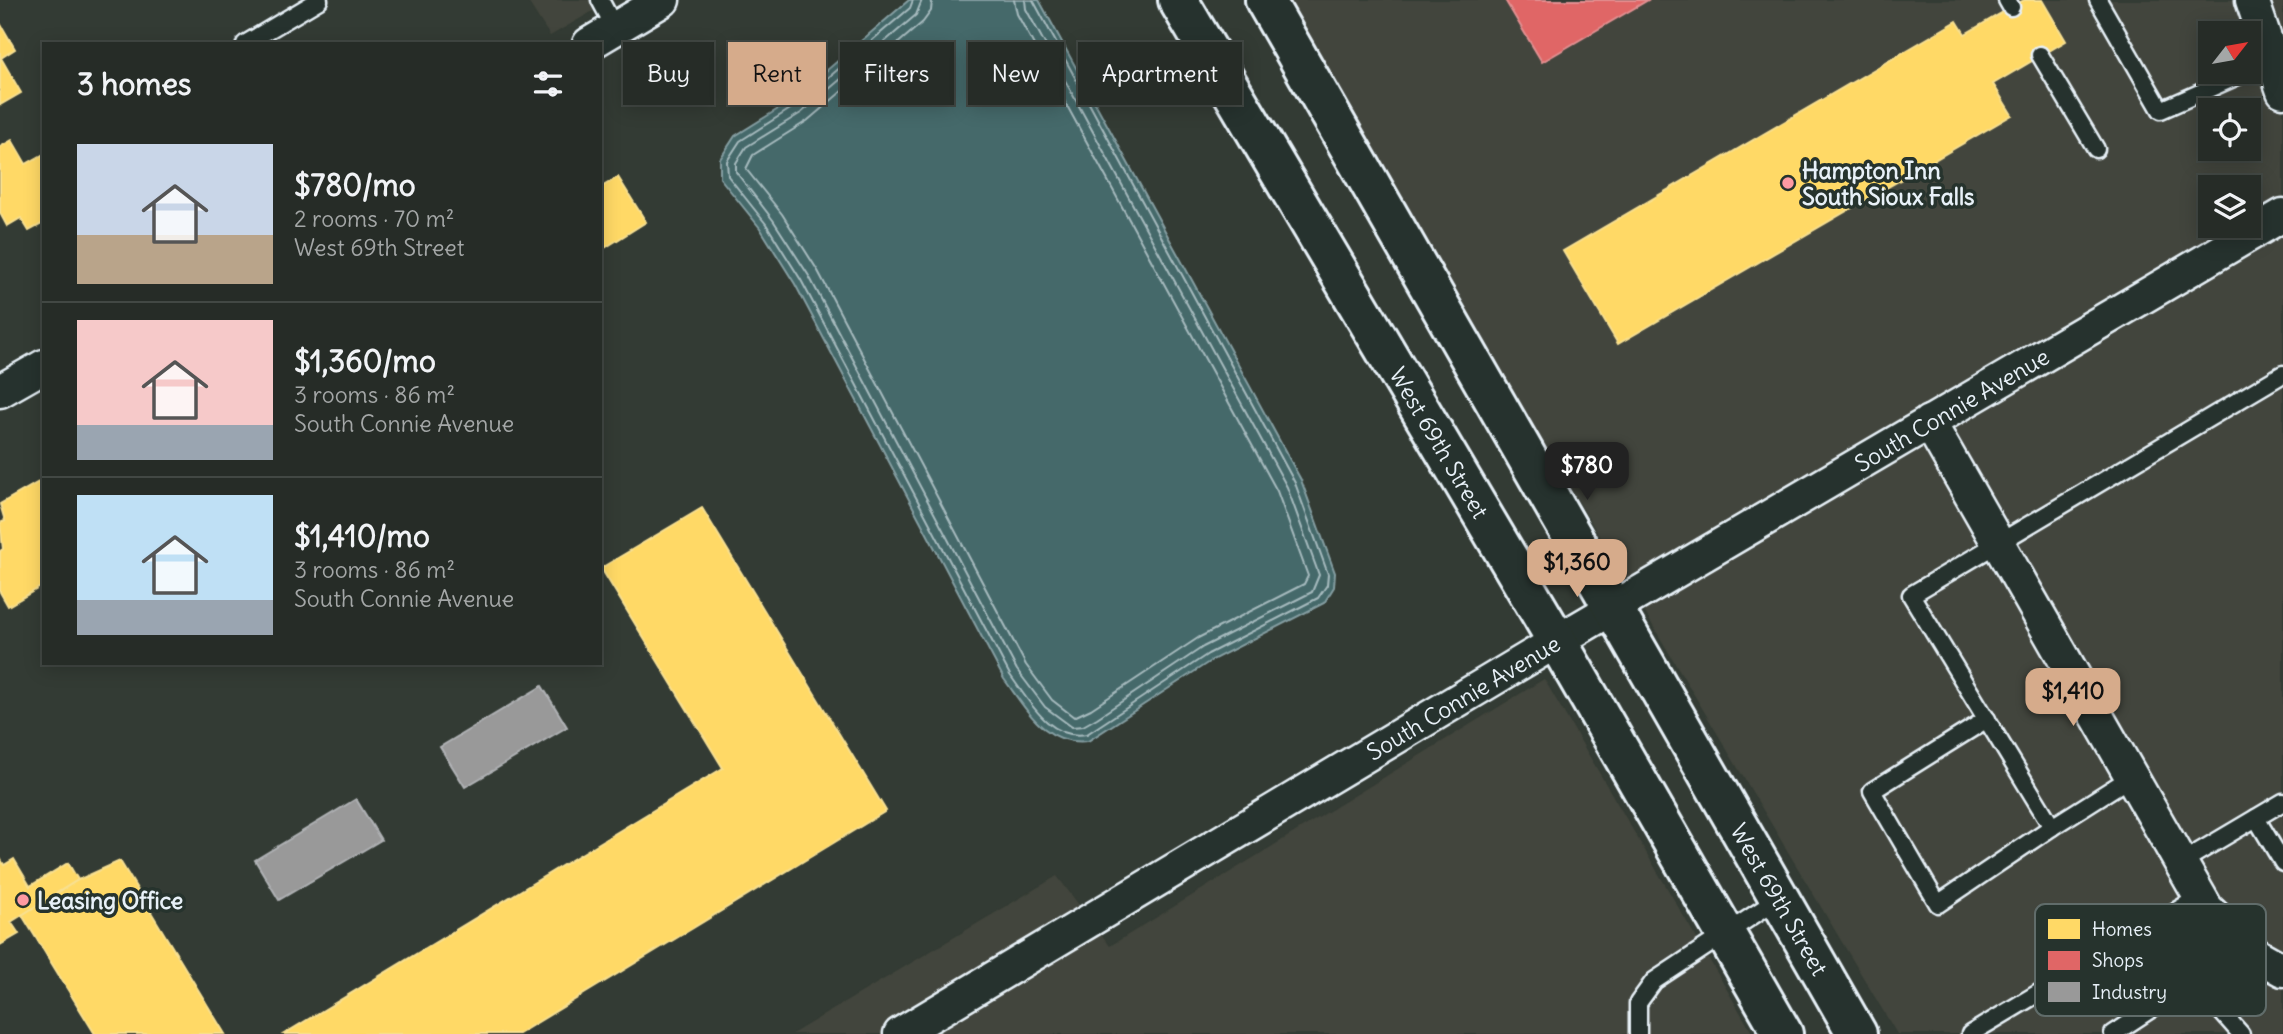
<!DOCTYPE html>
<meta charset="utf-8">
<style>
body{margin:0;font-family:Delius,sans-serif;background:#2e342f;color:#f1f3f6;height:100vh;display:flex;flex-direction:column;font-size:26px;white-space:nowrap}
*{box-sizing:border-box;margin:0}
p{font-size:23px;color:#a4a7a7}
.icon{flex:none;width:38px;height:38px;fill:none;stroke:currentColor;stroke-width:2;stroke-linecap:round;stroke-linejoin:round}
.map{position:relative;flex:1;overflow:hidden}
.drawer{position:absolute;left:42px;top:42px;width:560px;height:623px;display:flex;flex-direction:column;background:#262c27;border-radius:0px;box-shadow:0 4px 18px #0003,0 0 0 2px #424844}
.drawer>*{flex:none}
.banner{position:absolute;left:623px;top:42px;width:665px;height:63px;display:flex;gap:14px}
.needle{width:46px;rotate:59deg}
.fabs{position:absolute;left:2198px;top:21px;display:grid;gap:14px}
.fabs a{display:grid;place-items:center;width:63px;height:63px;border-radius:0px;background:#262c27;box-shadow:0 4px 18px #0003,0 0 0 2px #424844;font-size:35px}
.price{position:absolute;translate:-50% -60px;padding:0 16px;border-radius:14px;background:#d6ab8b;color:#111;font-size:23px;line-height:46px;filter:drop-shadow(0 2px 4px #0008)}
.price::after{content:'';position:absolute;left:50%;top:42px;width:21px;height:16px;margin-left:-10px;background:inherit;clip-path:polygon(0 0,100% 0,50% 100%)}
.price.on{background:#222;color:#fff}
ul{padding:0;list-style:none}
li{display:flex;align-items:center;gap:21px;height:175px;padding:0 35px}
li+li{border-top:2px solid #424844}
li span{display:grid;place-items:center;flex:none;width:196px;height:140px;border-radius:0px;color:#555}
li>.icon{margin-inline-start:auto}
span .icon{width:84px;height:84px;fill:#fffc;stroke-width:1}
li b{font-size:30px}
h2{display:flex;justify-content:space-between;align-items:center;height:84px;padding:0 35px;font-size:30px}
.pill{padding:0 24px;border-radius:0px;background:#262c27;box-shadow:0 4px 18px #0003,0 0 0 2px #424844;font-size:24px;line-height:63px}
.pill.on{background:#d6ab8b;color:#111}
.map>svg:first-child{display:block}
.built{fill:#42453c;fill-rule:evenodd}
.water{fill:#45696a;stroke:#869fa3;stroke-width:2}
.homes{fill:#ffd966;stroke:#f8e092;stroke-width:2}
.shops{fill:#e06666;stroke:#e29092;stroke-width:2}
.industry{fill:#999;stroke:#b1b3b6;stroke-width:2}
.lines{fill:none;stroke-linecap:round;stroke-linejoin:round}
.shore{stroke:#a7bbbf;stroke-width:2}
.service-casing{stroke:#e8f1f8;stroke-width:21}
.minor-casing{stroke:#e8f1f8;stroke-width:37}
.tertiary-casing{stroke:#e8f1f8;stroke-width:44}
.service{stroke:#26332d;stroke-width:16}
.minor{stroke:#26332d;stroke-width:32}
.tertiary{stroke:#26332d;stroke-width:38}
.poi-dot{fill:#ff9aa2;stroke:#26332d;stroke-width:2.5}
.labels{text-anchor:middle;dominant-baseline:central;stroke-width:7;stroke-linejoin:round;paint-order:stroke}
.poi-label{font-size:23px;font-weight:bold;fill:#e8f1f8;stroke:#26332d;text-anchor:start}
.street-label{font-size:23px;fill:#e8f1f8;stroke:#26332d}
.key{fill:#26332d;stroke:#606c6a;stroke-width:2}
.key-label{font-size:19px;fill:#e8f1f8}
</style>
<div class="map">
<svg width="2283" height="1034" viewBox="0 0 2283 1034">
<rect width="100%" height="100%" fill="#333b34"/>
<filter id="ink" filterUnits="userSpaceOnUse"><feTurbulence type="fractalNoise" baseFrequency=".0143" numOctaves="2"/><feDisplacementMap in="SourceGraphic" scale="14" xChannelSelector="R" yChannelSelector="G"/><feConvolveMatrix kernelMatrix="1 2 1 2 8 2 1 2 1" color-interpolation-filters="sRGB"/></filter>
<g filter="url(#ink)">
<g class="built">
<path d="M527 0H612L550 36Z"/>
<path d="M1250 0H2283V1034H1897L1467 315ZM2210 33H2249V72H2210ZM2210 110H2249V149H2210ZM2210 187H2249V226H2210Z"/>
<path d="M1544 679 1753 1034H792L1057 876 1110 946Z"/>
</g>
<path class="water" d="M909 0H1039L1301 480 1335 573 1334 587 1324 603 1212 660 1088 741C1045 746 1027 710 1004 679L795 284 760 228 720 178V159L735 136 791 101Z"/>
<g class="homes">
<path d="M2024 0H2042L2066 41 1993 84 2012 115 1618 344 1563 251 1957 21 1965 34Z"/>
<path d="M0 23 15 49 1 58 21 93 0 105Z"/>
<path d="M12 140 26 164 44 154V223L29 231 21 218 7 226 0 213V147Z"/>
<path d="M618 177 646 222 600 251V188Z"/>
<path d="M44 479V585L8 606 0 592V551L3 549 0 523 5 521 0 504Z"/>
<path d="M702 508 886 811 518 1034H284L723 768 601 568Z"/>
<path d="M0 858 4 865 14 859 30 886 68 863 78 880 11 922 19 934 0 945Z"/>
<path d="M120 861 225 1034H95L22 915 78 880Z"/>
</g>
<path class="shops" d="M1505 0H1648L1542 62Z"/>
<g class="industry">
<path d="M542 686 567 727 465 787 440 747Z"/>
<path d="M356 799 381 840 279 900 255 860Z"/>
</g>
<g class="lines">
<g class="shore">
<path d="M913 0 910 8 795 106 740 141 727 161 728 176 766 224 801 280 1010 675C1029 701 1050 741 1087 734L1208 654 1318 598 1327 585 1328 574 1295 483 1033 0"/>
<path d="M922 0 916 15 801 113 746 147 736 163V172L773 220 809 276 1017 670 1045 707 1072 727 1083 726 1097 718 1203 647 1312 592 1319 575 1287 487 1026 9 1025 0"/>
<path d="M932 0 931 11 923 22 807 121 753 155 746 169 782 214 818 271 1026 665 1052 700 1074 717 1091 709 1198 638 1304 584 1308 576 1277 491 1017 14 1014 0"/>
</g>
<g class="service-casing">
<g id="service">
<path d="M600 0 615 28"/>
<path d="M2007 0 2011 7"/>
<path d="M2098 0 2161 110 2247 72"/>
<path d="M245 44 319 0"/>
<path d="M2040 55 2096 149"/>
<path d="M1987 719 1872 791 1938 904 2052 827"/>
<path d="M2131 777 2052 827 1911 595 2283 374"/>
<path d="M2256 818 2283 863"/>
<path d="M2180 863 2283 802"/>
<path d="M2194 981 2241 1034"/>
<path d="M1638 1034V1003L1654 981 1778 899"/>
<path d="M1970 1034 2199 897"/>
<path d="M2113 1034 2194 981 2158 921"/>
</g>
</g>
<g class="minor-casing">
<g id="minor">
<path d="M2252 0 2283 91"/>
<path d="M589 44 663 0"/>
<path d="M0 391 44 366"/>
<path d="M1929 422 2207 909 2258 956 2283 970"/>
<path id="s1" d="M900 1034 1557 641 2283 215"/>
</g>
</g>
<g class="tertiary-casing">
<g id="tertiary">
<path id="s2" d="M1178 0 1557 641 1783 1034"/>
<path id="s3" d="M1265 0 1857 1034"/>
</g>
</g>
<use href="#service" class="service"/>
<use href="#minor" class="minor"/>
<use href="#tertiary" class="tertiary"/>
</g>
</g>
<g class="poi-dot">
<circle cx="1788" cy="183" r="7"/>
<circle cx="23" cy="900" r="7"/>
</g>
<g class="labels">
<g class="poi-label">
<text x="1802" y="170">Hampton Inn<tspan x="1802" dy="26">South Sioux Falls</tspan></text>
<text x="37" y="900">Leasing Office</text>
</g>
<g class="street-label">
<text stroke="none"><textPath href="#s1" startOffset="1223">South Connie Avenue</textPath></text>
<text stroke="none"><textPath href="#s2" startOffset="514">West 69th Street</textPath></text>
<text stroke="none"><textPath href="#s1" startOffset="656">South Connie Avenue</textPath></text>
<text stroke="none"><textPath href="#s3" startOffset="1036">West 69th Street</textPath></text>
</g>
</g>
<rect x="2035" y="904" width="231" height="112" rx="10" class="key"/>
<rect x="2048" y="919" width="32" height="20" fill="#ffd966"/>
<rect x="2048" y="951" width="32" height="19" fill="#e06666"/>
<rect x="2048" y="982" width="32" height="20" fill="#999"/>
<g class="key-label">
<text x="2092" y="936">Homes</text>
<text x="2092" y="967">Shops</text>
<text x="2092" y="999">Industry</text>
</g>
</svg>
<div class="fabs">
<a><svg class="needle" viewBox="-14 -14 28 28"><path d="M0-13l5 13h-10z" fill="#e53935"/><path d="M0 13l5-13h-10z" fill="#a4a7a7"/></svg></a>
<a><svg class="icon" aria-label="locate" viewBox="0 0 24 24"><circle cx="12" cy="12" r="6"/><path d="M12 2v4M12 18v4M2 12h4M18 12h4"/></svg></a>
<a><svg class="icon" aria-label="layers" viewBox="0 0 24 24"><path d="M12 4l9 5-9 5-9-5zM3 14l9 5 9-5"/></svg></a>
</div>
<b class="price on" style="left:1587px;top:502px">$780</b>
<b class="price" style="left:1577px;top:599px">$1,360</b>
<b class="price" style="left:2073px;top:728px">$1,410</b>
<div class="banner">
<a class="pill">Buy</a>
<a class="pill on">Rent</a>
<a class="pill">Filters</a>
<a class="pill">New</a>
<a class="pill">Apartment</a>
</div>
<section class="drawer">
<h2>3 homes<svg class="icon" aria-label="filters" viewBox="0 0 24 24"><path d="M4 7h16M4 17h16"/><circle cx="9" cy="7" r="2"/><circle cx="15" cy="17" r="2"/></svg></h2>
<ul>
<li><span style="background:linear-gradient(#c9d6e8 65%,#b9a48a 0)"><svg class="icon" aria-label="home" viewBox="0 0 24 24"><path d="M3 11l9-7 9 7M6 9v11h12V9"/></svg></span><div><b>$780/mo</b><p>2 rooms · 70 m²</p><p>West 69th Street</p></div></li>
<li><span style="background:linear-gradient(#f6c9c9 75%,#9aa5b1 0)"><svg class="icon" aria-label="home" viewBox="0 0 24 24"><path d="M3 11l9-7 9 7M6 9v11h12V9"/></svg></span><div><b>$1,360/mo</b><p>3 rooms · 86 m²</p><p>South Connie Avenue</p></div></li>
<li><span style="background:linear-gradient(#bfe0f5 75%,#9aa5b1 0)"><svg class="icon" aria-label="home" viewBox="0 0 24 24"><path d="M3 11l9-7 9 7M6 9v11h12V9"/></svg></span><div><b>$1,410/mo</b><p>3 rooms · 86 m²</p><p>South Connie Avenue</p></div></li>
</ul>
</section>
</div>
